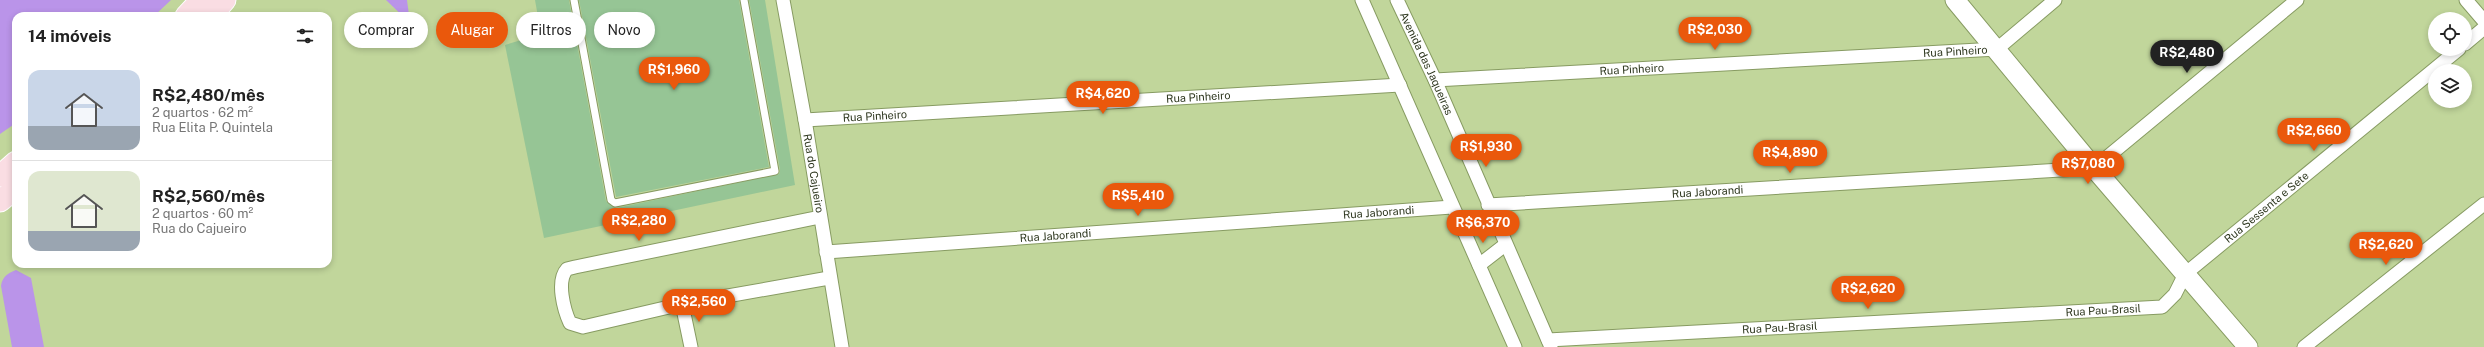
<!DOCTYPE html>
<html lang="pt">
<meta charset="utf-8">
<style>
body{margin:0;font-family:"Public Sans",sans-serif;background:#f6f6f6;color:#222;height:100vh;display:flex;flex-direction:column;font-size:15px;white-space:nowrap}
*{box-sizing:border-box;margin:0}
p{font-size:13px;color:#767676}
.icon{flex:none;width:22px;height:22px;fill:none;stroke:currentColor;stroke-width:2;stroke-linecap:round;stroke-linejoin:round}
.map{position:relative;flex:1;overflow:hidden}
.details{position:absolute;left:12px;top:12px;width:320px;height:256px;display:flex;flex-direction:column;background:#fff;border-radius:12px;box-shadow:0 2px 6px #0003}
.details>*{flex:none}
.top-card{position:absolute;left:344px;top:12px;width:380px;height:36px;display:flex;gap:8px}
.buttons{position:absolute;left:2428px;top:12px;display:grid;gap:8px}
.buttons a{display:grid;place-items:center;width:44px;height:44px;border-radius:50%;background:#fff;box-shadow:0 2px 6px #0003;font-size:20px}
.price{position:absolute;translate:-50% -34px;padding:0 9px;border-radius:14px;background:#ea580c;color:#fff;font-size:13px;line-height:26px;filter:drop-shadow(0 1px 2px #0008)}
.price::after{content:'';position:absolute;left:50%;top:24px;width:12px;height:9px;margin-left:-6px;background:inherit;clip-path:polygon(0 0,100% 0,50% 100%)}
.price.current{background:#222;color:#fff}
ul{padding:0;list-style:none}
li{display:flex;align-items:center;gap:12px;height:100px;padding:0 16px}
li+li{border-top:1px solid #e0e0e0}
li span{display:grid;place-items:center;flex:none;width:112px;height:80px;border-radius:12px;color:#555}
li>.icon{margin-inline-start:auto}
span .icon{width:48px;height:48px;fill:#fffc;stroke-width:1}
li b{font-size:17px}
h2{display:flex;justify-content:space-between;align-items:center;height:48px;padding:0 16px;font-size:17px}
.pill{padding:0 14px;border-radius:18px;background:#fff;box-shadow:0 2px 6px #0003;font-size:14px;line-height:36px}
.pill.current{background:#ea580c;color:#fff}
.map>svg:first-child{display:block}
.green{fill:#ba94e9}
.building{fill:#96c595}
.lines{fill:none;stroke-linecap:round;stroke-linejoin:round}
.lane-casing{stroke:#879b62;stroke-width:9}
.street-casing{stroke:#879b62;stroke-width:15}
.secondary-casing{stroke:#879b62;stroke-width:21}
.primary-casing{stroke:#fff;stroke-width:23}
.lane{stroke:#fff;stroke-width:7}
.street{stroke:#fff;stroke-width:13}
.secondary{stroke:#fff;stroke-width:19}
.primary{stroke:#fadde3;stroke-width:21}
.labels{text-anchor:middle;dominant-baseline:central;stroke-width:3.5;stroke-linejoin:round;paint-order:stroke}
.street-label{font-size:11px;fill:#2f3820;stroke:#e7f3d5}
</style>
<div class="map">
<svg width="2484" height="347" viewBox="0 0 2484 347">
<rect width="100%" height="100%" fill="#c1d69b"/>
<g class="green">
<path d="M0 0H171L154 16H16V123L0 134Z"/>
<path d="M386 0H407L410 23Z"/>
<path d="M16 270 31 278 44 347H12L1 286C2 277 8 273 16 270Z"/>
</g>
<g class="building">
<path d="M535 0H569L606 201 616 208 779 174 780 170 749 0H765L795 185 544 238 505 45 541 34Z"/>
<path d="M579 0H739L769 167 616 197Z"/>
</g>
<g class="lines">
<g class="lane-casing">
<path id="lane" d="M574 0 611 200 615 203 775 171 744 0"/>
</g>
<g class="street-casing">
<g id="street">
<path id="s1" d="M783 0 805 120 842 347"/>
<path d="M1362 0 1515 347"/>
<path id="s2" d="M1397 0 1435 80 1551 347"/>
<path d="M2466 0 2484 21"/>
<path d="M2465 44 2484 28"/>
<path id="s3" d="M1435 80 1997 49 2055 0"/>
<path id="s4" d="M805 120 1400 85"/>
<path id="s5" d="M1488 205 2094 168 2297 0"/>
<path d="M820 217 575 267 567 269C556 281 564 310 570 323L583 327 682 304 829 278"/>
<path id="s6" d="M826 252 1452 207"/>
<path d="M1479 265 1505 245"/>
<path d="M682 304 691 347"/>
<path id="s7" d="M1548 340 2162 307 2175 294 2185 274 2459 49"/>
<path d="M2304 347 2484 204"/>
</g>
</g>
<g class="secondary-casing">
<path id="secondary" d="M1955 0 2094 168 2248 347"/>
</g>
<g class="primary-casing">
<g id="primary">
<path d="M186 16 201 0"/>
<path d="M211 16 225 0"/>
<path d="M0 176 16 162"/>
<path d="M0 201 16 188"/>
</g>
</g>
<use href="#lane" class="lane"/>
<use href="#street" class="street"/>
<use href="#secondary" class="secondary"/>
<use href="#primary" class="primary"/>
</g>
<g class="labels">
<g class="street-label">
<text stroke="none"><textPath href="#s3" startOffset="521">Rua Pinheiro</textPath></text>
<text stroke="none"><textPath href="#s2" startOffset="70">Avenida das Jaqueiras</textPath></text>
<text stroke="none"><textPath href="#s3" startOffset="197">Rua Pinheiro</textPath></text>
<text stroke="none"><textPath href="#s4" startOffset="394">Rua Pinheiro</textPath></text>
<text stroke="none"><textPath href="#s4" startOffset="70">Rua Pinheiro</textPath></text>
<text stroke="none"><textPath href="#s1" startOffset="176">Rua do Cajueiro</textPath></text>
<text stroke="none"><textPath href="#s5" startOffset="220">Rua Jaborandi</textPath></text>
<text stroke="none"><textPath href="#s7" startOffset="761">Rua Sessenta e Sete</textPath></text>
<text stroke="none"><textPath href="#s6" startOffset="554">Rua Jaborandi</textPath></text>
<text stroke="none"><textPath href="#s6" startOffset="230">Rua Jaborandi</textPath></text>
<text stroke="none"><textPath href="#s7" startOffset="556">Rua Pau-Brasil</textPath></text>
<text stroke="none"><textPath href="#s7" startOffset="232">Rua Pau-Brasil</textPath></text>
</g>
</g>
</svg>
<div class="buttons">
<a><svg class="icon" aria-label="locate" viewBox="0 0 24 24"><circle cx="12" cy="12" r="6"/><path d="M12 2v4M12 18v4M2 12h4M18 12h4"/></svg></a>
<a><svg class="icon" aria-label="layers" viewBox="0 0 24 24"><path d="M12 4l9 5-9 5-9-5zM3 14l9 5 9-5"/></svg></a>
</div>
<b class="price" style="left:1715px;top:51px">R$2,030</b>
<b class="price current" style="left:2187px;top:74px">R$2,480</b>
<b class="price" style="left:674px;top:91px">R$1,960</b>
<b class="price" style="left:1103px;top:115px">R$4,620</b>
<b class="price" style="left:2314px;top:152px">R$2,660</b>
<b class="price" style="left:1486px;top:168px">R$1,930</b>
<b class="price" style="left:1790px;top:174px">R$4,890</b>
<b class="price" style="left:2088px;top:185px">R$7,080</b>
<b class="price" style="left:1138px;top:217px">R$5,410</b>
<b class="price" style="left:639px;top:242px">R$2,280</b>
<b class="price" style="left:1483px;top:244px">R$6,370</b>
<b class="price" style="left:2386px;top:266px">R$2,620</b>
<b class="price" style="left:1868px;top:310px">R$2,620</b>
<b class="price" style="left:699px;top:323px">R$2,560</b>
<div class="top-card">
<a class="pill">Comprar</a>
<a class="pill current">Alugar</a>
<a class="pill">Filtros</a>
<a class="pill">Novo</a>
</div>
<section class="details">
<h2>14 imóveis<svg class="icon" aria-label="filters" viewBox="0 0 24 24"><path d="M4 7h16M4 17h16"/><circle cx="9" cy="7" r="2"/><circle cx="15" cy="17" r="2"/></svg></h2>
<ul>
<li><span style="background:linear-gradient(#c9d6e8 70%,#9aa5b1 0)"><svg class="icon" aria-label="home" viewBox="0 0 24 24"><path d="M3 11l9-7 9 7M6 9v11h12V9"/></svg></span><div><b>R$2,480/mês</b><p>2 quartos · 62 m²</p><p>Rua Elita P. Quintela</p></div></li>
<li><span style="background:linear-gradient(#dfe7d0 75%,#9aa5b1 0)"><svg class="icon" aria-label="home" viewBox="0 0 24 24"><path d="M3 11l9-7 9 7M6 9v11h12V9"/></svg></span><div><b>R$2,560/mês</b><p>2 quartos · 60 m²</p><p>Rua do Cajueiro</p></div></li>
</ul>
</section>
</div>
